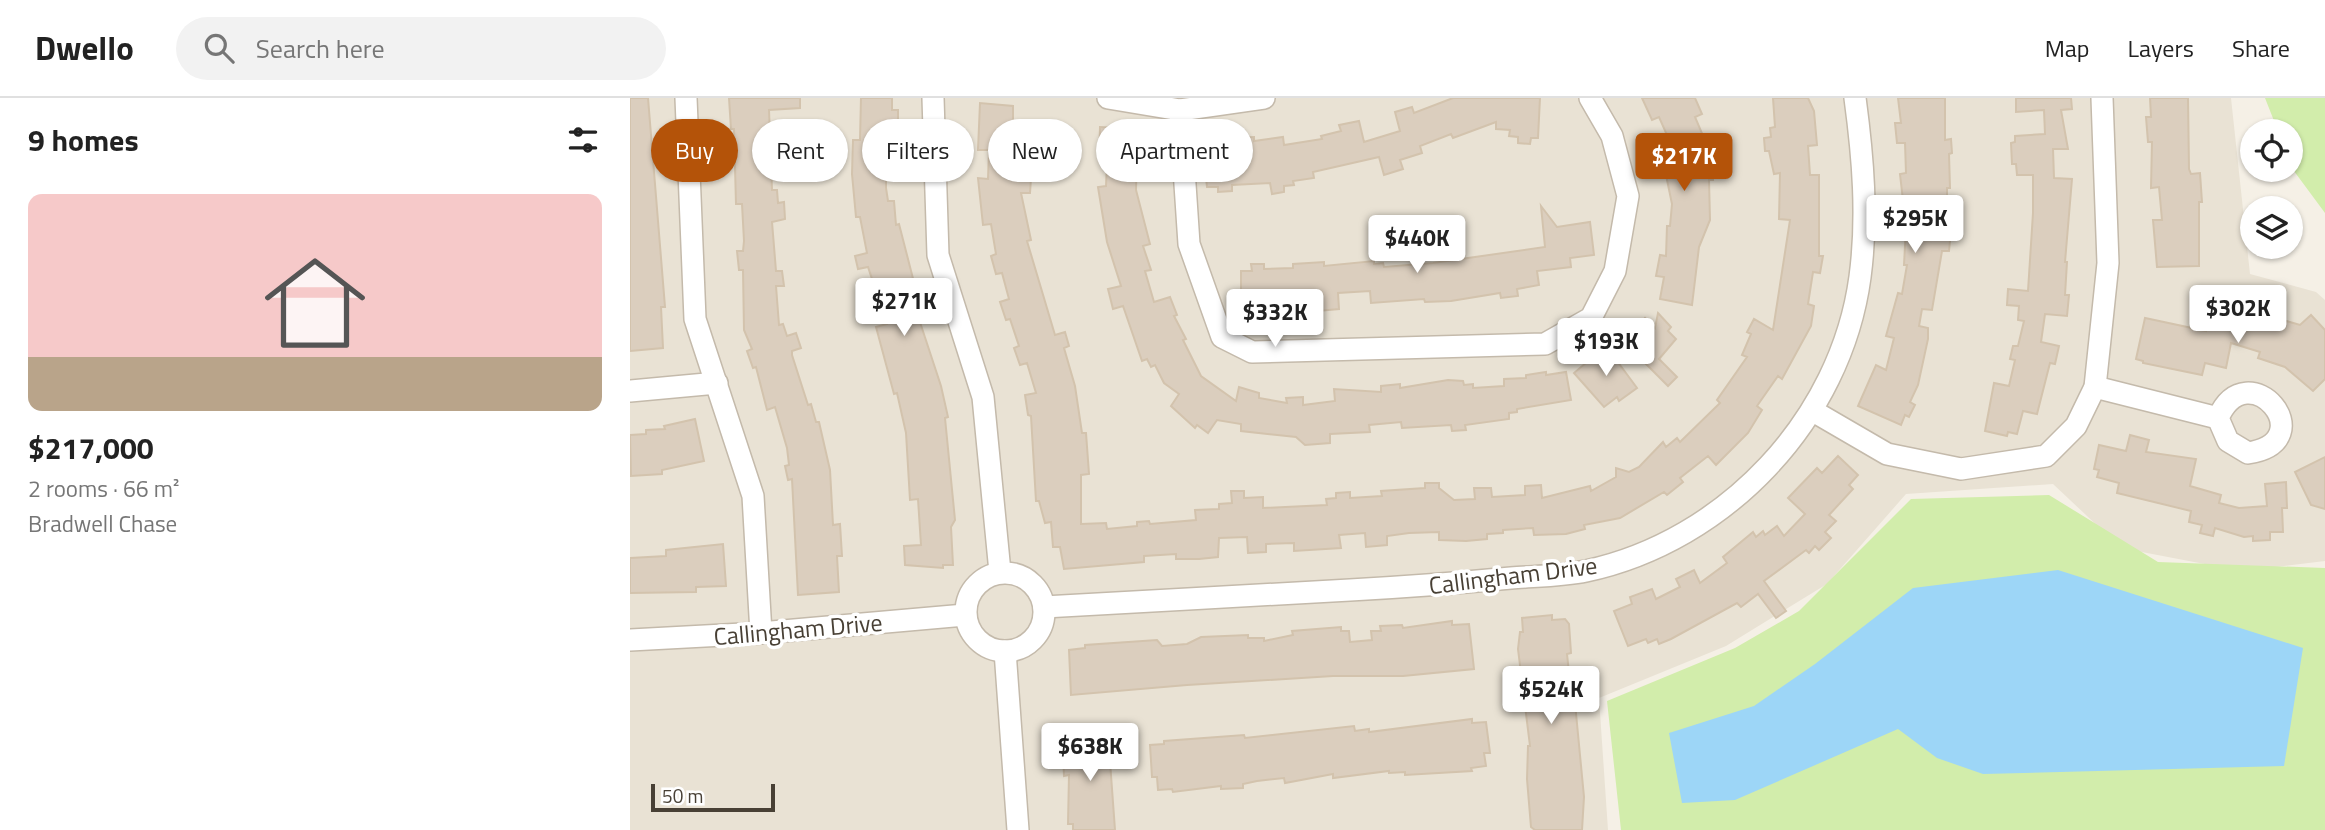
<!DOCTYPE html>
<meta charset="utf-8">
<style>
body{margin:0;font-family:"Titillium Web",sans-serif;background:#f2f2f2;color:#222;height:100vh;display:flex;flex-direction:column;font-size:26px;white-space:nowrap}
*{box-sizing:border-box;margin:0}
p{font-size:23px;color:#767676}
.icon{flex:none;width:38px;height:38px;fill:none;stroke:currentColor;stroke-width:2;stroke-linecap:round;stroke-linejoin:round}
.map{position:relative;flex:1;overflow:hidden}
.details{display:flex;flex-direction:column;background:#fff;width:630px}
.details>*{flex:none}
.top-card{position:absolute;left:21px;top:21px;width:665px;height:63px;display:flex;gap:14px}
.buttons{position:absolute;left:1610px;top:21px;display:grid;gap:14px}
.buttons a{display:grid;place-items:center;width:63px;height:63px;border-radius:50%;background:#fff;box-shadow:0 2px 5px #0004;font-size:35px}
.scale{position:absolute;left:21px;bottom:18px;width:124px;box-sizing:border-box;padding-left:7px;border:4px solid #484035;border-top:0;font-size:19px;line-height:24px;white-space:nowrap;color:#484035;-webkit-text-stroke:5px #fff;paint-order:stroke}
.price{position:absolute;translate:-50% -60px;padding:0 16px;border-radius:7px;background:#fff;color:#222;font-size:23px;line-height:46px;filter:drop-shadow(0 2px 4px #0008)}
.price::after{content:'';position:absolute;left:50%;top:42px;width:21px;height:16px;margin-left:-10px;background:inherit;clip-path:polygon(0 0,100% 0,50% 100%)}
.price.current{background:#b45309;color:#fff}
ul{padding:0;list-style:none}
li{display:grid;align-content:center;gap:14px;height:371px;padding:0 28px}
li+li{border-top:2px solid #e0e0e0}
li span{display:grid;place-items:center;height:217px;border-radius:14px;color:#555}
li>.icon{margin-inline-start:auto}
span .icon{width:126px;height:126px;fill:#fffc;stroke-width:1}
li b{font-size:30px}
h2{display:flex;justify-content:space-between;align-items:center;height:84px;padding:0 28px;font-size:30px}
.pill{padding:0 24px;border-radius:32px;background:#fff;box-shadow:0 2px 5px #0004;font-size:24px;line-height:63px}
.pill.current{background:#b45309;color:#fff}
header{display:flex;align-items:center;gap:42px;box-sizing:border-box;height:98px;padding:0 35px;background:#fff;border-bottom:2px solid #e0e0e0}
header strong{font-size:33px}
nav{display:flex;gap:38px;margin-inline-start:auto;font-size:24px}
.search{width:490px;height:63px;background:#f2f2f2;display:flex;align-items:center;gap:18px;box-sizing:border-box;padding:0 24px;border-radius:38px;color:#767676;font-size:26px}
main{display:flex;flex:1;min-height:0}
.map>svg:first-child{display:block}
.residential{fill:#e9e2d4}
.green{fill:#d2edab}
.water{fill:#9dd6f7}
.building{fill:#dbcebe;stroke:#d3c3ad;stroke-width:2}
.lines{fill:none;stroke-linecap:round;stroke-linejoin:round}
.minor-casing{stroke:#c4baab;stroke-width:24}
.minor{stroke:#fff;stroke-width:21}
.labels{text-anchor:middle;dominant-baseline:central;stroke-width:7;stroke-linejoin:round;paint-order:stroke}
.street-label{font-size:24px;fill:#484035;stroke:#fff}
</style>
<header>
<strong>Dwello</strong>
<div class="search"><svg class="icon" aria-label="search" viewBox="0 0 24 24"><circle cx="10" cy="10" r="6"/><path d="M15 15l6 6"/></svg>Search here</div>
<nav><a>Map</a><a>Layers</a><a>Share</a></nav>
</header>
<main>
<section class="details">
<h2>9 homes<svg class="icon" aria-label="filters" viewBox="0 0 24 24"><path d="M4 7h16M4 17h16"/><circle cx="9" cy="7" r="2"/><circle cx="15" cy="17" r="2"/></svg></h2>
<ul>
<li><span style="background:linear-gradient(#f6c9c9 75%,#b9a48a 0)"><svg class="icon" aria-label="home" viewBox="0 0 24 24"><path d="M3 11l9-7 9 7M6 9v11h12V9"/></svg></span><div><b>$217,000</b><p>2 rooms · 66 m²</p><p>Bradwell Chase</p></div></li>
</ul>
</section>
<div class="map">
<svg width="1695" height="732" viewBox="0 0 1695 732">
<rect width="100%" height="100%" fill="#f5f0e6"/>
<path class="residential" d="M0 0H1601L1620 176 1686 194 1695 202V463L1611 473 1491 450 1423 386 1276 396 1197 486 1096 548 969 600 978 732H0Z"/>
<g class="green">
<path d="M1635 0H1695V115L1661 69V33H1648Z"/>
<path d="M1419 397 1528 464 1695 470V732H991L977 603 1105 550 1169 513 1281 401Z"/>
</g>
<path class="water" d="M1428 472 1673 550 1654 668 1353 676 1307 660 1268 631 1105 702 1052 705 1039 635 1124 608 1185 566 1283 490Z"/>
<g class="building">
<path d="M0 0H18L35 209H31L33 250 0 253Z"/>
<path d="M99 0H170V10L139 12 142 92H147L148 105 154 104 155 121 142 124 146 173H152L154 188H146L149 227 153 226 157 238 166 235 171 250 162 253V257L178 307 181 306 186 324H189L200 372 203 427 210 426 212 458H207L209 494 168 497 162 381 158 382 155 368 159 367 157 350 145 309 137 312 126 269 123 270 117 253 122 251 114 232 113 172H109L107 153H113L114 143 112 106H106L104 31H101Z"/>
<path d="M231 0H262V12H268V31L263 30V55H256V90L258 103H264L266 127 269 126 288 200 285 201 288 208 285 209 311 288 318 319 315 320 325 422 321 429 323 467H313V470L275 467 274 448 291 447 288 401 280 402 276 335 267 295 264 296 246 229 257 226 238 169 228 171 225 158 237 155 230 119H226L222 76 223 42H230Z"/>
<path d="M823 0H910L908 40H901L900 46 888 45V39L879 38 880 32 866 31V24L823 40 821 36 790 48 792 55 770 62 773 71 754 77 749 59 683 74 684 80 663 83 664 87 654 88V94L642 96 640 85 602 87V93L588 94V89H577L573 52H582V46L600 45V40L624 39V43L653 39 654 47 692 41 691 38 711 33 709 27 729 23 734 44 770 33 765 14 782 9 784 15Z"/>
<path d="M1012 0H1065L1072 16 1065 19 1076 45 1086 44 1088 58 1082 59 1083 82H1079L1080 122 1069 149 1062 207 1030 201 1034 179 1026 178 1030 157 1036 158 1037 128H1040L1042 106 1030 48 1041 46 1029 19 1022 22Z"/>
<path d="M1143 0H1178L1184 13 1187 47 1178 48 1180 77H1189V158H1193L1190 175 1183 174 1178 206 1184 208 1181 228 1152 281 1148 278 1127 308 1132 312 1118 335 1086 367 1078 358 1050 380 1053 384 1037 397 1034 394 990 420 954 427 955 431 936 436 904 437 903 430 873 432V435L857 436V441L836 443 809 442V434L779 435 757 438V447L736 449 735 435 709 437 711 450 664 453V445L636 446V454L618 455 617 439 589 440 588 459 569 461H546V456L514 458V464L434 471 430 449H423L421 424 415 425 409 403H406L401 318 398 317 395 297 406 295 397 265 390 267 384 250 389 248 380 221 376 222 370 204 379 201 372 175 366 176 361 158 366 156 361 126 353 127 348 80 358 81 359 52H348L350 5 383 8V59H391V67H397L396 80H401L400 95H391L401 142 397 143 425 237 435 234 439 248 434 250 445 288 452 335H456L459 376 451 377V426L476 425 477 431 507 428V424L519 423 520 426 566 422 565 412 589 411V406L602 405 601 393H614V400L633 399V410L697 407 696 401 706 400V395L720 394V400L752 398 751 393 795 390V385H809V390L824 402 845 401 844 390H861L862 399 895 397V388L911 387 912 400 960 388 961 393 986 379V370L999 374 1009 369 1033 344 1036 349 1047 340 1050 344 1090 305 1087 302 1117 259 1112 257 1121 236 1117 234 1124 221 1143 232 1160 122 1149 121 1150 75 1144 76 1139 53H1135L1134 40 1141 39 1140 30 1145 29Z"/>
<path d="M1268 0H1315V42L1321 41 1322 55 1319 56 1320 90H1317V99H1310L1311 132H1321L1319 153H1312L1302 212 1292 211 1289 228 1298 230V241L1288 287 1280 304 1285 307 1279 319 1275 317 1271 327 1228 308 1246 267 1256 272 1264 240 1256 238 1268 195 1272 196 1277 167H1274L1276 129 1270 76 1276 75 1275 45H1267L1265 25H1271Z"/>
<path d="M1386 0H1441L1442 11 1431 12 1438 51H1423L1424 80 1442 81 1435 164H1437L1435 197H1439L1437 218 1415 216 1411 244 1429 248 1425 266 1420 265 1407 316 1393 313 1387 336 1378 334 1377 338 1355 333 1364 285 1379 288 1385 262 1380 261 1383 248H1388L1394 223 1388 222 1389 208 1377 207 1378 191 1398 193 1403 115V77H1387L1386 66H1382L1381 45 1385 44V38L1415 36 1414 12 1386 14Z"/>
<path d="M1520 0H1558L1559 71 1561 76 1570 75 1572 104H1569V168L1527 169 1523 122H1532L1529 89 1521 90 1522 44H1518L1516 19H1521Z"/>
<path d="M470 29 502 31 501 53 507 54 506 92 520 146 513 148 521 172 515 173 524 204 540 199 547 217 544 218 556 241 553 242 571 278 606 303 609 289 629 295V300L657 305 656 300 673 299V307L705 303 704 291 751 294V288L770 286V290L818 282 833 283 834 287 843 286V290L874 288V281L896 280V277L916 274V277L936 274 941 302 887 311V314L879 315V321L835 327 836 332 822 333 821 327 772 330 771 324 739 327 740 334 700 336V345L675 347 666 339 611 333V326L587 322 578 335 567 327 565 330 541 308 549 296 534 285 525 267 521 269 517 261 512 263 493 208 483 211 478 191 491 188 477 144 468 89 476 88 477 64H469Z"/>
<path d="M911 108 927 129 960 124 964 157 940 160 941 169 907 173 909 187 887 191 888 198 871 200 870 195 821 203 795 204 794 201 741 205 740 193 708 195 709 211 688 213V205L658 207V214L641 215 640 206 611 208V173H622L621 166H634V171L663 170V166L694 164V168L744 163V166L753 165 754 169 803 165 915 149Z"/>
<path d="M1619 212 1670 227 1681 217 1695 232V281L1683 293 1655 269 1628 260 1630 254 1601 245 1596 270 1575 265 1572 277 1513 265V263L1506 261 1515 220 1576 233 1578 223 1587 225 1588 222 1614 227Z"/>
<path d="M1028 215 1041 229 1038 233 1046 241 1029 261 1047 279 1038 288 990 240 1003 226 1006 229 1015 220 1025 230Z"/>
<path d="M976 248 1007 290 989 303 987 299 974 309 944 275Z"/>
<path d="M65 321 74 363 32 372V376L1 378 0 337 16 336V332L35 331 34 328Z"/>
<path d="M1500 337 1519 342 1516 354 1566 361 1560 388 1591 397 1589 405 1609 410 1637 408 1635 386 1656 384 1657 410H1652L1653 434H1640V442L1623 443V438L1614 439 1585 430 1583 438 1570 435 1572 427 1559 424 1561 413 1487 395 1489 385 1467 379 1469 372 1464 371 1469 347 1496 353Z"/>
<path d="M1208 358 1228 377 1219 387 1223 391 1199 417 1206 423 1195 434 1201 440 1189 452 1185 448 1179 455 1176 452 1134 483 1156 513 1146 520 1128 496 1111 509 1107 505 1041 541 1029 546 1027 541 1018 545 1016 541 998 548 984 513 1002 506 1000 499 1022 491 1026 501 1050 489 1046 481 1064 472 1070 485 1097 465 1093 459 1123 434 1126 439 1133 433 1135 437 1147 428 1154 438 1175 416 1158 400 1187 370 1192 375Z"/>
<path d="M1695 359V411L1681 407 1665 374Z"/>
<path d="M93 446 96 488 66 489V494L0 495V460L36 458V452Z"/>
<path d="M922 517V522L935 521 939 526 941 555 937 556 940 584H943L954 699 952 732H905L901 729 897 681 898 648H900L888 551 890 534H893L892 520Z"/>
<path d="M822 523V527L839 526 844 571 773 578H703L557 587 441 597 439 552 455 550V547L527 542 532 548 557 546 571 539 618 537V540H634V543L663 537 662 533 711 529V533H719L720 544 742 542 741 533H751L750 528 772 527 773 530Z"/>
<path d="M842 621V625L856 624 860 655H854L856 668 841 670 842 673 775 677V674L759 675V673L703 680V676L655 685 654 680 627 683 613 686V690L591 691V688L543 694 542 691 528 692 527 679H522L520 647 534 646V643L614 637 615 640 724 628 725 633 739 631V634Z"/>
<path d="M478 636 485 732H443V726H438L439 677 434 678 433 655H437L436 641Z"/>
</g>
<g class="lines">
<g class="minor-casing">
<g id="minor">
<path d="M56 0 65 221 123 398 131 535"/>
<path d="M303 0 308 157 353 299 370 474"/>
<path d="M478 0 550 12 634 0"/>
<path d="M550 12 559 146 592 239 622 254 915 246 961 220 985 173 998 98 982 38 960 0"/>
<path d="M1465 289 1588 320 1598 343 1618 355C1695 343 1618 252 1588 320"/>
<path d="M0 293 87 285"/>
<path d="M1183 313 1257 356 1331 371 1416 358 1446 328 1465 289 1478 165 1472 0"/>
<circle cx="375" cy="514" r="39"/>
<path d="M414 509C516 504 618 497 720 492 774 489 828 485 881 480 906 478 932 478 956 473 1096 443 1211 321 1230 179 1238 119 1233 59 1225 0"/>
<path d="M0 542 131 535 335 517"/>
<path d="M375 553 388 732"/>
</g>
</g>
<use href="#minor" class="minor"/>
</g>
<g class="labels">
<g class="street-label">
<text transform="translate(883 477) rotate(-7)">Callingham Drive</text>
<text transform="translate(168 531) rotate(-5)">Callingham Drive</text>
</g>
</g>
</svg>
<div class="buttons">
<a><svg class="icon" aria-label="locate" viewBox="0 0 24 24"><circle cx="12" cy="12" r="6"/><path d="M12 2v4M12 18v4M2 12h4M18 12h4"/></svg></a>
<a><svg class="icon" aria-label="layers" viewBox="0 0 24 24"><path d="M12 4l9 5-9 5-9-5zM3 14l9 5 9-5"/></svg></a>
</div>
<div class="scale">50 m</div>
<b class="price current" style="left:1054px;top:95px">$217K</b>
<b class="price" style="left:1285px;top:157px">$295K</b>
<b class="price" style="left:787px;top:177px">$440K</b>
<b class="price" style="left:274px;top:240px">$271K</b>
<b class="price" style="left:1608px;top:247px">$302K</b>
<b class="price" style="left:645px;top:251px">$332K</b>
<b class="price" style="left:976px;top:280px">$193K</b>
<b class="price" style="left:921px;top:628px">$524K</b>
<b class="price" style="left:460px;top:685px">$638K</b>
<div class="top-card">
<a class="pill current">Buy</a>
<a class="pill">Rent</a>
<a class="pill">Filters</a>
<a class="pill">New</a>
<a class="pill">Apartment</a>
</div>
</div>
</main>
